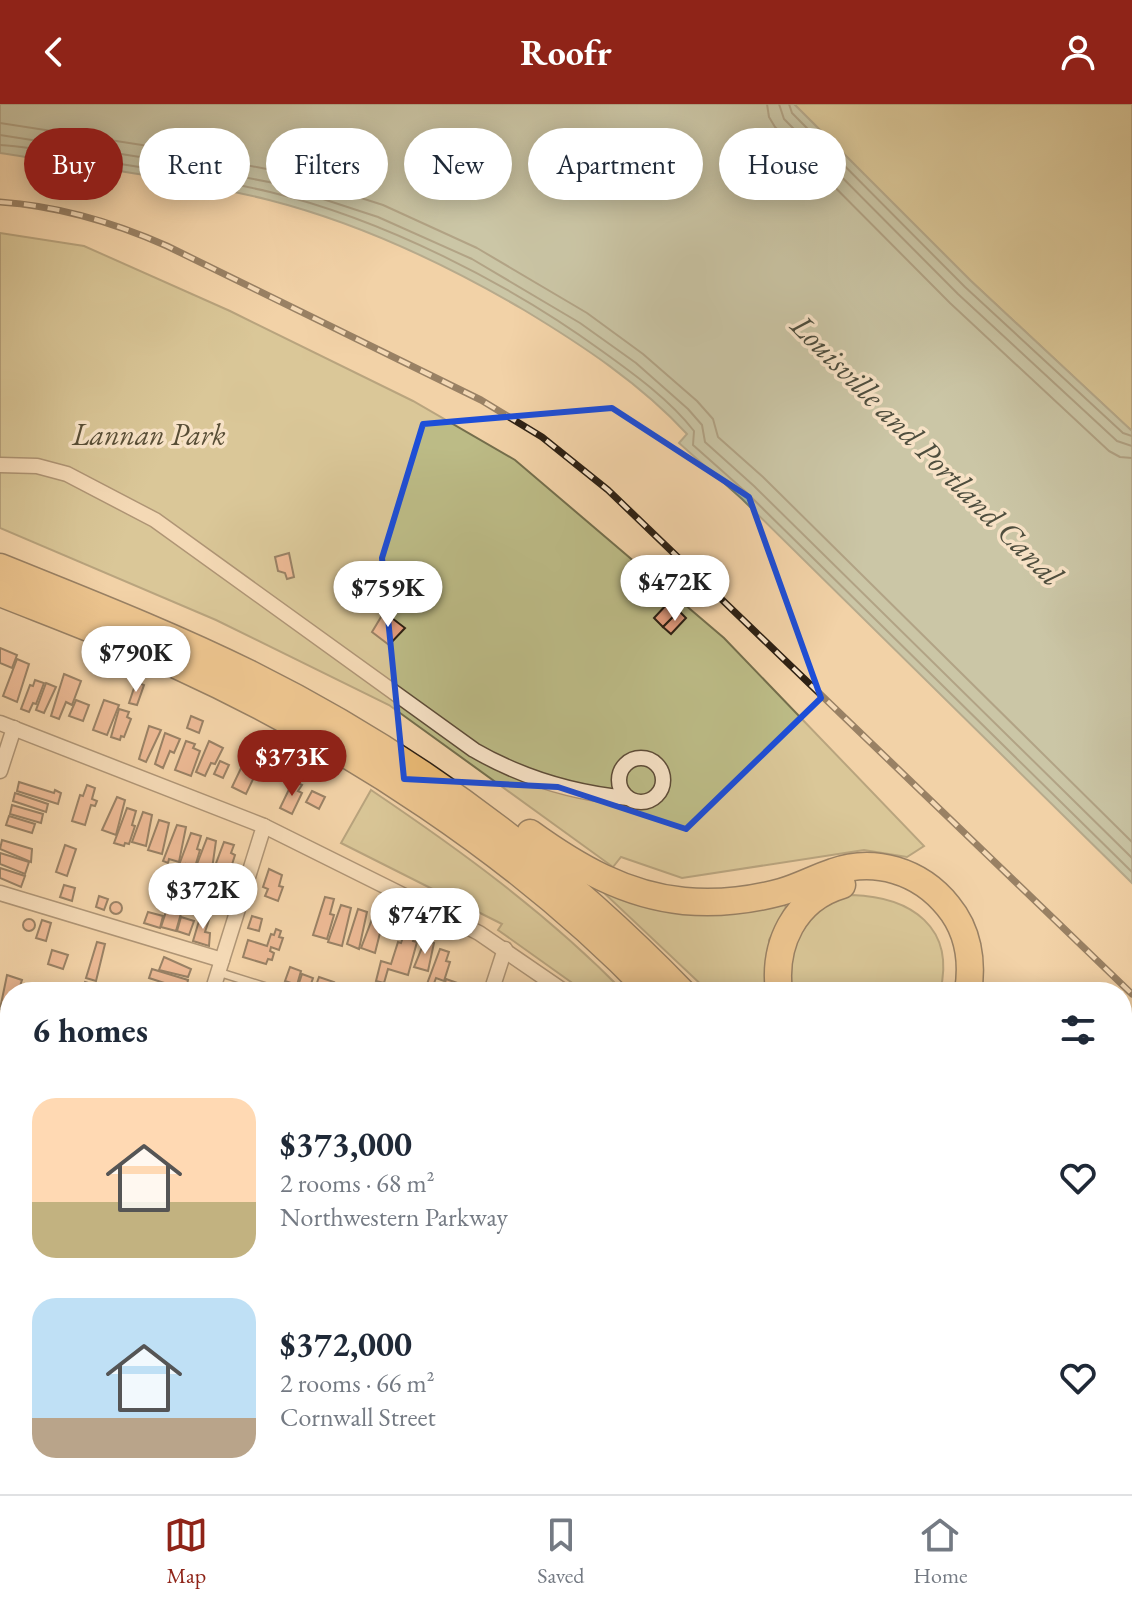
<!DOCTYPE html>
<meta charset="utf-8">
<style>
body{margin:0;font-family:"EB Garamond",serif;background:#f2f2f3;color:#1f2937;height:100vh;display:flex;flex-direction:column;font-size:30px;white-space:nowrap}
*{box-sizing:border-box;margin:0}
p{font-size:26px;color:#747a83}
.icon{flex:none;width:44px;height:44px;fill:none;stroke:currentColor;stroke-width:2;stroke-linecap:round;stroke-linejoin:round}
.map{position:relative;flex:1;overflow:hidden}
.details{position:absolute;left:0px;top:878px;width:1132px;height:512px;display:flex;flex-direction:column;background:#fff;border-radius:32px 32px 0 0;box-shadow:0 4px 20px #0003}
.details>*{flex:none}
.top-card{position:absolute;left:24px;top:24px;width:1084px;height:72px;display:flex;gap:16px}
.price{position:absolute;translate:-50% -68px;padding:0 18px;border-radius:28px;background:#fff;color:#222;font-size:26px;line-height:52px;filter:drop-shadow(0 2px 4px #0008)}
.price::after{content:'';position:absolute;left:50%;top:48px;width:24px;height:18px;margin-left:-12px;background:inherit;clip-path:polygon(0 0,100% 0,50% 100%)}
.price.selected{background:#8f2418;color:#fff}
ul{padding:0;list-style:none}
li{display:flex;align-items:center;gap:24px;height:200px;padding:0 32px}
li span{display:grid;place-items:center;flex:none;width:224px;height:160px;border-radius:24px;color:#555}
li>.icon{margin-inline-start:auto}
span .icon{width:96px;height:96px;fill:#fffc;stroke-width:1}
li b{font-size:34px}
h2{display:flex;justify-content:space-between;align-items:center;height:96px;padding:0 32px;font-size:34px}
.tag{padding:0 28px;border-radius:36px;background:#fff;box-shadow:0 4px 20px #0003;font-size:28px;line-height:72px}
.tag.selected{background:#8f2418;color:#fff}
header{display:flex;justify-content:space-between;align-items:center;height:104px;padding:0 32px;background:#8f2418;color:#fff;font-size:36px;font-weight:700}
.menu{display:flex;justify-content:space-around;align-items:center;height:112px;border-top:2px solid #e0e1e3;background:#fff;font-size:22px;color:#747a83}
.menu a{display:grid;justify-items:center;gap:4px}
.menu .selected{color:#8f2418}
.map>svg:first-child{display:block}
.green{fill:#bcbb86;stroke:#746e4c;stroke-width:2}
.water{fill:#9cb8a4;stroke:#707b6a;stroke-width:2}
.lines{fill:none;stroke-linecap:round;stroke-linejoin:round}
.shore{stroke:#646c5c;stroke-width:2}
.building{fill:#e49b7c;stroke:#2d2013;stroke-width:2}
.service-casing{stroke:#5e4c38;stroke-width:10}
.minor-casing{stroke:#5e4c38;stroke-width:17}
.tertiary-casing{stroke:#5e4c38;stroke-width:21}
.primary-casing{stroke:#2d2013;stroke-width:25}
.motorway-casing{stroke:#2d2013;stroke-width:29}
.service{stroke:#f7e2c6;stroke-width:7}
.minor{stroke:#f7e2c6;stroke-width:14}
.tertiary{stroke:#f7e2c6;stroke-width:18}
.primary{stroke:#e9b974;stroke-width:22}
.motorway{stroke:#e9b974;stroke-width:26}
.rail-casing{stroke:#2d2013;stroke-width:7}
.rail{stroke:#f7e2c6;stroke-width:4;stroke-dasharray:12;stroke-linecap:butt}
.marked{fill:none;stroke:#1d4ed8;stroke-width:6;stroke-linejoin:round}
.labels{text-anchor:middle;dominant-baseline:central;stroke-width:7;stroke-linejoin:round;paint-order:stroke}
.park-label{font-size:30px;font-style:italic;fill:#584e36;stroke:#f7e2c6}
.water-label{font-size:32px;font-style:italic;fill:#4e4e3e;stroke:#f7e2c6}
</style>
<header><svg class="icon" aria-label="back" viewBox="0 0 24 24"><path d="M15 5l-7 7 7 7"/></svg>Roofr<svg class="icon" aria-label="person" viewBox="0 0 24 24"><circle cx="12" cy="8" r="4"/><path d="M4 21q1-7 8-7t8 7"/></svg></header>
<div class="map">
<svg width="1132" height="1390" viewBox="0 0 1132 1390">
<rect width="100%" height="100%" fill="#f2d2a7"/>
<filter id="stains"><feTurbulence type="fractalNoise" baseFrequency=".0025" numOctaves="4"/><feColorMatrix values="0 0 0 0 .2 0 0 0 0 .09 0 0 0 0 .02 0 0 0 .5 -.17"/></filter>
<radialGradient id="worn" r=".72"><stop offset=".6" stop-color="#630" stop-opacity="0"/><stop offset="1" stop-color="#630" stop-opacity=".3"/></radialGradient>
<g class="green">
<path d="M794 0H1132V327L971 177Z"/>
<path d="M0 129 84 142 230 207 413 297 515 356 724 534 924 742 907 753 864 746 682 774 621 753 613 763 389 601 216 516 0 424Z"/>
<path d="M371 686C460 746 548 810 624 888H585L498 826 502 820 341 739Z"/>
<path d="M603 788 784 797 786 805 769 836 771 888H709Z"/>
<path d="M852 791C911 793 956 823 940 888H790C784 862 795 824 817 807 827 799 840 795 852 791Z"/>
</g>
<path class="water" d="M0 0H794L971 177 1132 327V779L742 395 679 339 687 330C641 280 582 241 524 206 444 159 359 119 269 96 181 74 89 63 0 49Z"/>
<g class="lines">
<g class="shore">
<path d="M767 0 769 13 775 23 950 199 1109 347 1120 353 1132 354"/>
<path d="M779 0 784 15 958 190 1117 337 1132 342"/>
<path d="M789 0 792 9 965 183 1123 329 1132 332"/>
<path d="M0 19 142 41 277 67 383 101 477 144 587 209 643 250 697 297 713 315 718 333 763 373 1132 738"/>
<path d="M0 31 140 53 274 79 378 113 472 155 580 219 636 259 688 305 702 321 705 338 754 382 1132 754"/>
<path d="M0 41C38 43 77 53 114 59 166 67 219 76 270 88 382 115 509 179 602 247 634 270 670 296 694 327L693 341 747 389 1132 768"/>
</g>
</g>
<g class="building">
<path d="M289 449 294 473 287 475 285 469 278 467 275 453Z"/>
<path d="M669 498 679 507 663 523 654 514Z"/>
<path d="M679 507 686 514 671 530 663 523Z"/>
<path d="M384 508 405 524 389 541 372 528Z"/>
<path d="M0 544 17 551 12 564 0 559Z"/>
<path d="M17 555 29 560 17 598 3 592Z"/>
<path d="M64 570 81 577 72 601 66 598 59 615 51 612Z"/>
<path d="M35 576 44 579 36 600 33 599 29 608 21 605 30 581 33 582Z"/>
<path d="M136 578 144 581 137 601 129 599Z"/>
<path d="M46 579 56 583 44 609 36 606Z"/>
<path d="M76 596 89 601 83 617 69 612Z"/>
<path d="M104 596 119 601 107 631 93 626Z"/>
<path d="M119 605 129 608 127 613 131 615 124 633 121 632 120 636 111 633Z"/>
<path d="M191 612 203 617 199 629 187 624Z"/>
<path d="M149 622 161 626 146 658 139 655Z"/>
<path d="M165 629 180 635 174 649 170 647 163 664 155 660Z"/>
<path d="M186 637 195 640 193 644 200 647 191 672 175 666Z"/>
<path d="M209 637 223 644 215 660 211 659 205 672 196 668Z"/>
<path d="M248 648 263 656 259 665 243 657Z"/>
<path d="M220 657 229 661 223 674 214 670Z"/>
<path d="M242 662 256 669 246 690 232 683Z"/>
<path d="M293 677 302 681 298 687 302 689 292 710 280 704Z"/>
<path d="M19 678 54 689 55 686 61 689 58 700 17 687Z"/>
<path d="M87 681 95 684 92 695 97 697 95 702 91 701 85 721 72 717 80 691 83 692Z"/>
<path d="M312 687 325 693 319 705 306 698Z"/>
<path d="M15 689 48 700 46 708 13 697Z"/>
<path d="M117 693 125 696 116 731 102 726Z"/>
<path d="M12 701 43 710 41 719 10 710Z"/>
<path d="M127 704 136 707 132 721 135 722 129 740 125 739 124 742 114 739Z"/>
<path d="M143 708 152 711 146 742 132 738Z"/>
<path d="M9 712 35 720 32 729 6 721Z"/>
<path d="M159 716 169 719 162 750 148 746Z"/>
<path d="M177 721 186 723 179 758 169 755 168 759 163 757Z"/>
<path d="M191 729 201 732 197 745 200 746 195 763 186 760 185 762 179 761Z"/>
<path d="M207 734 216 737 212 765 197 760Z"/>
<path d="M2 736 32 745 31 758 0 745Z"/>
<path d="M224 738 234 741 231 749 235 751 228 773 220 770 218 775 213 774 215 762Z"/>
<path d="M65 741 76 745 67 772 56 768Z"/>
<path d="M0 749 29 758 25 770 0 760Z"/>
<path d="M0 764 25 772 21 783 0 774Z"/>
<path d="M269 765 282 771 279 782 283 783 278 797 265 792 268 785 263 783Z"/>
<path d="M64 781 75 784 72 797 60 793Z"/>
<path d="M173 786 185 790 181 803 177 804 182 806 176 827 161 823Z"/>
<path d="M213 787 224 791 222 800 210 796Z"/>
<path d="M99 792 108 795 104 806 96 803Z"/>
<path d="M325 793 334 795 330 810 334 811 327 835 313 831Z"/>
<circle cx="116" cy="804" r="6"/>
<path d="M341 801 351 804 342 842 328 838Z"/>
<path d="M358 805 367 808 359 845 347 840Z"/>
<path d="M148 808 163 812 160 824 144 819Z"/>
<path d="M201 810 210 813 205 828 210 829 209 842 193 837Z"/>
<path d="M374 810 384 813 375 849 361 844Z"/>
<path d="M252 812 262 815 259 827 248 824Z"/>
<path d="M181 813 194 817 189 831 177 827Z"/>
<circle cx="29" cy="821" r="6"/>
<path d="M42 816 51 819 46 837 36 834Z"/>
<path d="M276 825 281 827 279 833 283 834 279 846 271 843 270 847 274 849 272 856 268 855 266 860 243 853 248 836 267 842 271 830 274 831Z"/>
<path d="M406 825 416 828 413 837 417 838 408 871 388 865 384 879 376 877 381 857 391 860 398 838 401 839Z"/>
<path d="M425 836 434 839 428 867 414 863Z"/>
<path d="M97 838 105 840 96 877 86 874Z"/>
<path d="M440 845 449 848 446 857 450 858 444 877 436 874 433 882 427 880Z"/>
<path d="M52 846 68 851 63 865 48 860Z"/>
<path d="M164 853 191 865 188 873 159 866Z"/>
<path d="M290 863 301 867 297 881 285 877Z"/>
<path d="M152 865 188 876 186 886 149 874Z"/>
<path d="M302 870 313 874 309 886 298 882Z"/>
<path d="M7 871 22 876 18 888H10L8 907 0 905Z"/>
<path d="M319 873 334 878 330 888 314 887Z"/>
<path d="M446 875 469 883 467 888H447L448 885 444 883Z"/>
<path d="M85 878 101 883 99 888 83 884Z"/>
<path d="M233 879 249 884 247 888H230Z"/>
<path d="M160 880 179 886V888H158Z"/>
<path d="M0 962 10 965 3 987 7 989 3 1004 0 1003Z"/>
<path d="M9 1145 10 1146 9 1191 0 1188V1178Z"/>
<path d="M0 1254 9 1257 0 1283Z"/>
<path d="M1129 1327 1132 1330V1341L1122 1354V1337Z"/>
<path d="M1132 1342V1358L1123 1370 1126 1372 1122 1377V1355Z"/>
<path d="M35 1380H58L68 1383 66 1390H58L34 1383Z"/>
<path d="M115 1380H145L142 1389Z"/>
<path d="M228 1380H273L270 1390H232L233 1386H226Z"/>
<path d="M319 1380H338L332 1390H310L312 1382 318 1384Z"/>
<path d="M348 1380H362L359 1390H345Z"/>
<path d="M364 1380H378L375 1390H361Z"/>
<path d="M380 1380H393V1390H377Z"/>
<path d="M401 1380H416L413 1390H398Z"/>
<path d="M666 1380H679L682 1383 683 1380H693L690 1390H662Z"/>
<path d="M695 1380H707L704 1390H691Z"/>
<path d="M109 1382 127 1388 128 1386 139 1390H107Z"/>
</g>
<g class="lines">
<g class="service-casing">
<g id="service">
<path d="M218 868 282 888"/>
<path d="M772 1390 776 1380"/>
</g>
</g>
<g class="minor-casing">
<g id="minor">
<path d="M0 361 37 362 67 370 155 416 474 646C521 673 574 689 628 694"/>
<path d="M0 619 264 722 479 829 565 888"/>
<circle cx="641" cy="676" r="22"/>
<path d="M0 667 14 624"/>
<path d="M0 789 222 856"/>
<path d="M212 888 264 722"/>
<path d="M491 888 505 845"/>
<path d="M0 1076 10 1080"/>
<path d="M1122 1284 1132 1291"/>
<path d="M87 1390 90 1380"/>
<path d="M646 1390 649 1380"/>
</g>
</g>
<g class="tertiary-casing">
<g id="tertiary">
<path d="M0 934 10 937"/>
<path d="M0 1219 10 1222"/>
<path d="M512 1380 544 1390"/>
</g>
</g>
<g class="primary-casing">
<path id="primary" d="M935 1390 938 1380"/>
</g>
<g class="motorway-casing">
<g id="motorway">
<path d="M0 463C84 497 169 530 250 570 411 650 557 759 682 888"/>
<path d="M0 489C58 512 117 534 174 560 347 639 518 750 651 888"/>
<path d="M530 729C577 763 625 791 684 797 716 800 751 796 781 788 799 783 815 774 833 768 874 753 920 767 948 802 968 826 973 857 968 888"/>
<path d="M779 888C773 841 794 795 842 781"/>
<path d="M906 1380V1390"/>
<path d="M1005 1380 1011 1390"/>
<path d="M1031 1380 1037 1390"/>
</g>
</g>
<use href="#service" class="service"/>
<use href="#minor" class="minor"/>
<use href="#tertiary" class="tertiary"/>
<use href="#primary" class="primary"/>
<use href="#motorway" class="motorway"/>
<g class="rail-casing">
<path id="rail" d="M0 98C59 102 113 118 167 142L481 296 542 333 608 386 1132 890"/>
</g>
<use href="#rail" class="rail"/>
</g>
<path d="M0 0H1132V1390H0ZM612 304 749 393 821 594 686 725 558 683 404 675 382 454 423 320Z" fill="#f2d2a7" fill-opacity=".55" fill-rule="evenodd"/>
<path class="marked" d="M612 304 749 393 821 594 686 725 558 683 404 675 382 454 423 320Z"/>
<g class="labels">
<g class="park-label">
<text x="149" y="330">Lannan Park</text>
</g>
<g class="water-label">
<text transform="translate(927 346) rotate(45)">Louisville and Portland Canal</text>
</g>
</g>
<rect width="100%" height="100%" filter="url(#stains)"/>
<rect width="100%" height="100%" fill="url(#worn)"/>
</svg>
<b class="price" style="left:675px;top:519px">$472K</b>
<b class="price" style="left:388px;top:525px">$759K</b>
<b class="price" style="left:136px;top:590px">$790K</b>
<b class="price selected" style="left:292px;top:694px">$373K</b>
<b class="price" style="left:203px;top:827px">$372K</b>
<b class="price" style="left:425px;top:852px">$747K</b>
<div class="top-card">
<a class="tag selected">Buy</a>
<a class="tag">Rent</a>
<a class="tag">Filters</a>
<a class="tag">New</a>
<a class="tag">Apartment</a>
<a class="tag">House</a>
</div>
<section class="details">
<h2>6 homes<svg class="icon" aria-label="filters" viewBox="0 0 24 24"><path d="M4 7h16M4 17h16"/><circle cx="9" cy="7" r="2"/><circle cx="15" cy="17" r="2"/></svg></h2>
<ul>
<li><span style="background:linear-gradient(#ffd9b3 65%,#c2b280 0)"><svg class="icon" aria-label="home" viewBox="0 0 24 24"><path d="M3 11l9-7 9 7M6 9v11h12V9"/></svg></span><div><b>$373,000</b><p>2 rooms · 68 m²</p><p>Northwestern Parkway</p></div><svg class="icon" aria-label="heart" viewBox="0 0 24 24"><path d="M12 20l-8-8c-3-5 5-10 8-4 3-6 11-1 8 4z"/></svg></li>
<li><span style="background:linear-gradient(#bfe0f5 75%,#b9a48a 0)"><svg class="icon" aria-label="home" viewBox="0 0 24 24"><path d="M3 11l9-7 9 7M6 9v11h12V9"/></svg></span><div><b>$372,000</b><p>2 rooms · 66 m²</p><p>Cornwall Street</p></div><svg class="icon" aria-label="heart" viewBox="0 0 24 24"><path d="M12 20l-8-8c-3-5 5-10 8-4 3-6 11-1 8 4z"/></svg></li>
</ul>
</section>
</div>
<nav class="menu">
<a class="selected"><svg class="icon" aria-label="map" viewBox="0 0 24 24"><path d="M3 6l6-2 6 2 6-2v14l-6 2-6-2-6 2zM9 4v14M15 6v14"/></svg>Map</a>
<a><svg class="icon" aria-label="saved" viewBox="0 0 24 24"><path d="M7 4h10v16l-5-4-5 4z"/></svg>Saved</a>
<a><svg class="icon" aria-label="home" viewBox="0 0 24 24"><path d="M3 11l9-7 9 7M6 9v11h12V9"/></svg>Home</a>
</nav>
